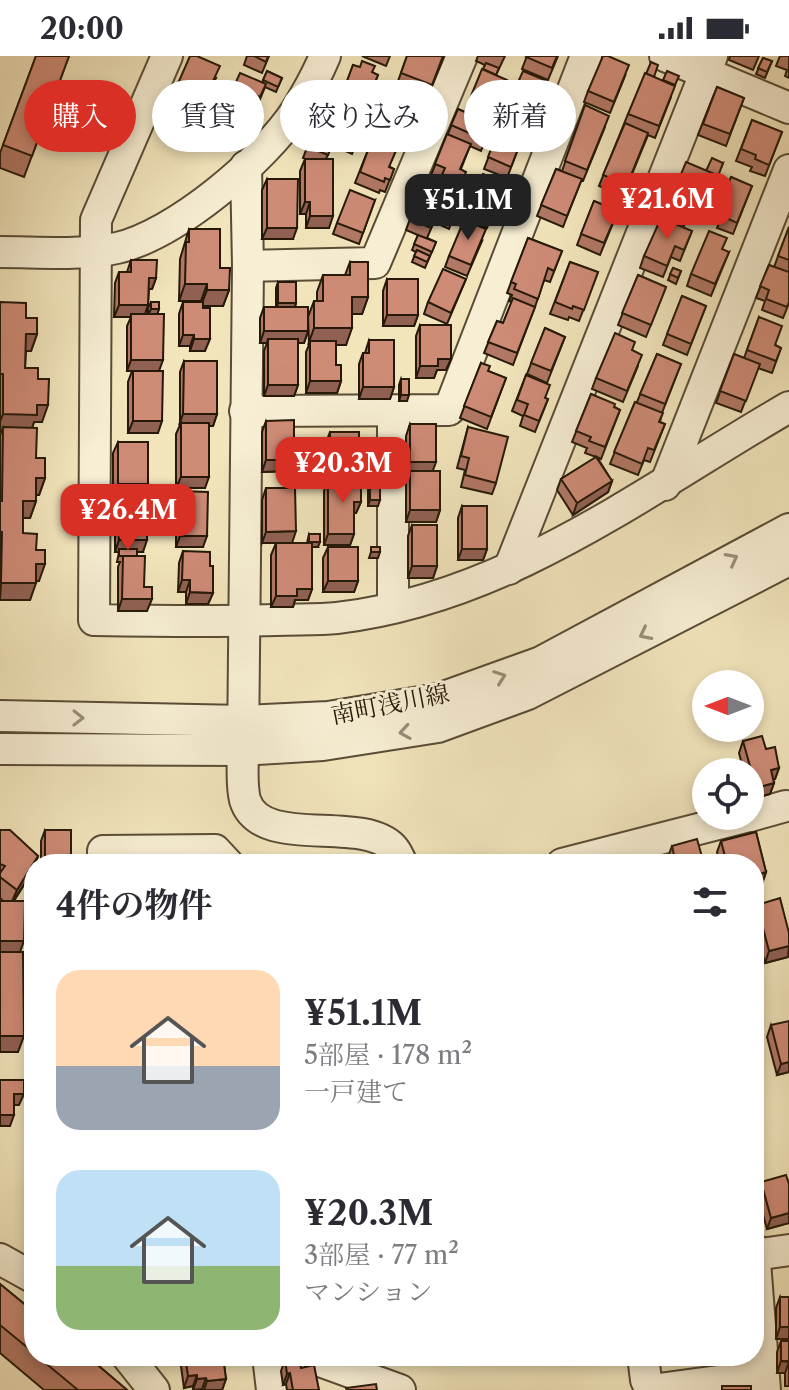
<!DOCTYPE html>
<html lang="ja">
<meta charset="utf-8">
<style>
body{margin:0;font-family:"Libre Caslon Text","Noto Serif JP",serif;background:#f2f2f3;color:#2b2b33;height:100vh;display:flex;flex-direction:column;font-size:30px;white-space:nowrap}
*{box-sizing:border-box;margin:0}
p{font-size:26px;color:#7c7c81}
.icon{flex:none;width:44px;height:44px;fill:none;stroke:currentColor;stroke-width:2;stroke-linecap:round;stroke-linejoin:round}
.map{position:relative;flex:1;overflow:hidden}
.side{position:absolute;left:24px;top:798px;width:740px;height:512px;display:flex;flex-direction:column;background:#fff;border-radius:32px;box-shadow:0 4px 12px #0003}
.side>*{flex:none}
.guide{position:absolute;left:24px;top:24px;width:742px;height:72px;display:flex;gap:16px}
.needle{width:52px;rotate:270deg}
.tools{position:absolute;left:692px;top:614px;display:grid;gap:16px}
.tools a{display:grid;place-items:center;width:72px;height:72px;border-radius:50%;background:#fff;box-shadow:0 4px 12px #0003;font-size:40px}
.price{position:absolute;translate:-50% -68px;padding:0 18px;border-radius:16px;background:#d93025;color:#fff;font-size:26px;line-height:52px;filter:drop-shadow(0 2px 4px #0008)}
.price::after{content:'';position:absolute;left:50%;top:48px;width:24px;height:18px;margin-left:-12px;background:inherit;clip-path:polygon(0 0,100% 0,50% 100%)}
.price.active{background:#222;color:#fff}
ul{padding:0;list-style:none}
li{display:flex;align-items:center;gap:24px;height:200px;padding:0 32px}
li span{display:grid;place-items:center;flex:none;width:224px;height:160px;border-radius:24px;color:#555}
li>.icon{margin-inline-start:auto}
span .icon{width:96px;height:96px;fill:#fffc;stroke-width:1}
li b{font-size:34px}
h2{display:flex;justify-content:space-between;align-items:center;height:96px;padding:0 32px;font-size:34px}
.pill{padding:0 28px;border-radius:36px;background:#fff;box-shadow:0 4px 12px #0003;font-size:28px;line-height:72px}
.pill.active{background:#d93025;color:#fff}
.status{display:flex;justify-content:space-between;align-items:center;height:56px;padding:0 40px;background:#fff;direction:ltr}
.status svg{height:22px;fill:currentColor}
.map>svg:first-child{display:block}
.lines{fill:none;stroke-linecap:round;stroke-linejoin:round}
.minor-casing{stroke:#594c36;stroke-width:34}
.minor{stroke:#f7eed3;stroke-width:30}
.wall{fill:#b17865;stroke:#261909;stroke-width:2}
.shaded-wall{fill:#906153;stroke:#261909;stroke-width:2}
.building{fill:#ce8b76;stroke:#261909;stroke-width:2}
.oneway{stroke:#998e78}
.labels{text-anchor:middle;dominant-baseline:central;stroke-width:6;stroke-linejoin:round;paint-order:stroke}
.street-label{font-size:24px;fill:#261909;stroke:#f7eed3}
</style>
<div class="status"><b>20:00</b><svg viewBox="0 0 49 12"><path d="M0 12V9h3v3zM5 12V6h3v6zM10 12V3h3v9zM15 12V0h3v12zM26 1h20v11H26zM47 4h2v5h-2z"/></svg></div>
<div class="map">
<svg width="789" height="1334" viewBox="0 0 789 1334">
<rect width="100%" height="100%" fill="#f2e5bc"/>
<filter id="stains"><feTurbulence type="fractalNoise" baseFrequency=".0025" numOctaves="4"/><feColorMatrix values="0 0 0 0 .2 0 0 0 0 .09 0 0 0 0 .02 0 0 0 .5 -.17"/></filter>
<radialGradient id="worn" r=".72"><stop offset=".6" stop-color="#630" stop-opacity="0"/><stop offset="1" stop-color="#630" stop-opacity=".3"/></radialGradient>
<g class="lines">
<g class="minor-casing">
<g id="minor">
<path d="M167 0 96 164 94 564C155 565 215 566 276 564 296 563 317 564 337 562 508 542 645 434 789 351"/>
<path d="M665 0 789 52"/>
<path d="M246 110 248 210 243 694C243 710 241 728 245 744 261 795 361 758 393 792 397 796 399 802 402 808"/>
<path d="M0 196C38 196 80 200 117 192 175 179 264 104 296 55 307 37 317 19 325 0"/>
<path d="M248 210 375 207 462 0"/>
<path d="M245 355 449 354 586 0"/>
<path d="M393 356V551"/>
<path d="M665 429 789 114"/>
<path d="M509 513 712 0"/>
<path d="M0 660 244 665 328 661 438 643 541 606 789 473"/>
<path d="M0 693 243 694 323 689 438 671 528 638 789 504"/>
<path d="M750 760 786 750"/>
<path d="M103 808V795L215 794 228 808"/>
<path d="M562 808 749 760"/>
<path d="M754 1193 765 1334"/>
<path d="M754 1199 789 1194"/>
<path d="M0 1203 34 1222"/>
<path d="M127 1300 154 1334"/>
<path d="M268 1300 272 1334"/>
<path d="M306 1300 400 1334"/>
<path d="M643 1300 646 1324 651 1334"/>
<path d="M651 1334 763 1319"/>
</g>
</g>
<use href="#minor" class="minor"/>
</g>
<g class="wall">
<path d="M36 0H69L24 121 0 112V97Z"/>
<path d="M247 0H269L262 17 244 9Z"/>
<path d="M362 0H390L386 10Z"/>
<path d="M407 0H444L428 40 397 28Z"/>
<path d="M478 0H505L496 19 503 35 489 67 492 68 481 95 470 90 461 113 462 127 449 157 454 159 449 173 438 168 443 156 439 154 427 182 436 186 425 212 412 206 416 196 412 194 418 179 406 174 410 163 431 144 440 123 431 119 458 53 465 56 485 9 476 5Z"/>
<path d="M527 0H558L548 24 522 13Z"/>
<path d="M730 0H759L753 14 729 4Z"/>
<path d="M780 0H789V22L785 20 787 14 776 10Z"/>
<path d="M763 2 772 5 765 22 756 18Z"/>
<path d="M353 9 378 19 364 54 340 45Z"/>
<path d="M267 15 282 22 276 36 265 31 256 53 249 50 240 70 221 62 225 50 262 27Z"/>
<path d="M625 20 610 57 584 46 588 35Z"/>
<path d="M654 21 671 41 655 82 648 79 623 140 599 130 628 58Z"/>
<path d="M216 22 203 49 175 36 179 25Z"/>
<path d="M547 25 527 73 503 62 507 51Z"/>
<path d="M717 31 744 42 726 90 698 79Z"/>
<path d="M393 37 413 46 397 89 376 81Z"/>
<path d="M173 40 184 45 178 61 166 56Z"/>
<path d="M324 48 366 64 352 98 332 89 326 103 329 172H306V158H300V115L305 103H306L303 102Z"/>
<path d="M585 49 605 71 583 125H581L563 171 537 160 556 113 562 115Z"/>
<path d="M503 63 526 72 507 122 484 113Z"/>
<path d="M752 64 782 76 765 120 750 115 752 111 736 105Z"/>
<path d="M373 81 390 111 394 113 385 136 380 134 379 137 355 127Z"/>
<path d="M723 107 699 164 688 160 683 172 692 175 680 205 671 201 663 221 640 212 644 200 666 164 670 152 682 157 668 151 672 140 706 115Z"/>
<path d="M731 121 752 130 733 178 717 172 722 160 716 157Z"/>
<path d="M267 123 293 183H262V134Z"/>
<path d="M633 125 644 130 637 147 626 142Z"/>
<path d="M501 139 487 172 465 162 469 151Z"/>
<path d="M375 144 359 188 333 178 337 167Z"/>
<path d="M594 145 618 155 600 199 577 189Z"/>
<path d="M789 171V247L783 262 762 254 765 245 756 242 769 209 774 211Z"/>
<path d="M189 173 220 212 229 234 223 250H203L205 295H190V290H179V258L183 246H201V245H179L180 203Z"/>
<path d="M528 182 562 195 550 226 544 224 535 251 513 309 484 297 497 265 503 267 512 246 509 245 512 239 507 237Z"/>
<path d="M482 185 467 220 445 211 449 200Z"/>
<path d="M729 196 711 240 687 230 691 218Z"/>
<path d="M131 204 156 222 152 233H149L148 249 145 258H148V252L151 246 159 253 157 258 159 315 158 377H128V326L132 315H127V270L131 261H114L115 227 119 216H127Z"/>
<path d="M350 206 368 241 362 258H352L346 289H336V309L341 325 337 337H306V296L309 289 308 261 314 245H317V236L323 219H345Z"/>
<path d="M570 206 598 216 579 265 569 261 568 264 550 258Z"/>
<path d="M673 212 681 215 676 228 668 224Z"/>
<path d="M638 219 666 231 646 281 618 269Z"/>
<path d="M387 223 418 259 414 270H383V235Z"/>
<path d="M466 223 447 268 424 258 428 246Z"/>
<path d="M278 226 296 247 295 251 308 275 304 287H298V329L294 340H264V295L267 287H260V262L264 251H276V232Z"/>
<path d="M682 240 706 250 687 299 663 289Z"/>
<path d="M0 246 26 262 37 278 31 295H26L25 312 38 323 42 366H34L32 372 36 402 45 422 39 439H36V445L30 462H23V477L36 494 39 525H36L30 544H0V379L2 375H0Z"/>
<path d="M759 261 775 289 781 292 772 317 758 312 741 356 716 347 734 298 744 302Z"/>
<path d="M420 269 451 303 446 314H437L434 322H416V280Z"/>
<path d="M545 272 565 281 547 327 527 318Z"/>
<path d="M369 284 394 331 390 343H359V308L363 297H365Z"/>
<path d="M632 295 638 310 623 346 592 333 596 322Z"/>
<path d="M657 298 681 308 662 357 660 366 665 368 650 406 644 404 638 419 610 408 635 346H637Z"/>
<path d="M184 305 217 358 213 370H209L205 432H176V378L180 369V316Z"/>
<path d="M481 307 488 315 506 322 487 373 460 362Z"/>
<path d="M526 319 545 342 548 343 535 376 520 370 523 360 512 355Z"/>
<path d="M401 323 407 345H399V329Z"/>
<path d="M591 338 620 354 601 403 597 401 612 425 608 436 573 459 557 434 561 423 596 401 585 397 587 392 572 386Z"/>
<path d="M266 365 290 415 262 416V376Z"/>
<path d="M410 368 432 415 440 454 436 466H406V426L410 417H406V380Z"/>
<path d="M468 371 496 427 492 438 461 431 465 414 457 412Z"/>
<path d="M330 376 359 391 356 400 353 423 361 446 356 457H354V478L350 489H324V435L327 426H326V387Z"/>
<path d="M118 386 144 440H113V397Z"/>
<path d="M370 418 377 429 378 450H368V434L369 430H368V423Z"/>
<path d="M266 432H295L262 487V444Z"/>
<path d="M152 434 169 456H150V440Z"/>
<path d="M180 435 203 491H176V447Z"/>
<path d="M119 446 143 496H137V500L144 531 147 555H118V511L120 506H117L119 496H115V458Z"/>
<path d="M462 450 487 493 483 504H458V462Z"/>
<path d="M412 469 437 510 433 522H408V480Z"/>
<path d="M309 478 318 491H312V533L308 544H295L293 551H271V499L276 487H307Z"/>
<path d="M328 491 358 525 354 536H323V502Z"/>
<path d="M183 495 210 510 213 537 208 548H186V536H178L179 507Z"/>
<path d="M743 685 766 693 779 712 775 723H773L774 727 770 738 751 743 750 738V716H744L739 697Z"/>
<path d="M706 723V756L705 757 700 735 704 724Z"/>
<path d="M0 774 38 800 32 816 14 845 20 896 18 996 3 845 0 842Z"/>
<path d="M45 774 71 808H41V785Z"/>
<path d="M756 776 766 816 762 828 754 830V808H720L717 796 721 785Z"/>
<path d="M672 790 704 808H669L668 801Z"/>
<path d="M757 849 788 901 765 907 754 866V856Z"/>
<path d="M771 969 789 1016 777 1019 767 981Z"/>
<path d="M789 1124V1167L767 1173 757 1137 761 1126H788Z"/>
<path d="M0 1228 34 1256V1300H87L127 1334H44L0 1297Z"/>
<path d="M780 1241 789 1283H776V1252Z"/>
<path d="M781 1285H789V1330H785V1317H777V1296Z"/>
<path d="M181 1300H224L223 1302 226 1323 222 1334H193V1330L184 1332 180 1303Z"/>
<path d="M285 1304 301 1312 319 1334H287L286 1328 283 1329 281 1315Z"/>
</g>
<g class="shaded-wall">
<path d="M305 146H310L306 158H300Z"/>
<path d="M310 160H333L329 172H306Z"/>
<path d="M267 172H297L293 183H262Z"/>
<path d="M149 222H156L152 233H145Z"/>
<path d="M185 228H207L201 245H179Z"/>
<path d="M207 234H229L223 250H201Z"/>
<path d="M352 241H368L362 258H346Z"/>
<path d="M278 247H296L294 253H276Z"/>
<path d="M119 249H148L144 261H114Z"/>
<path d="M151 253H159L157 259H148Z"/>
<path d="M387 259H418L414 270H383Z"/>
<path d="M314 272H352L346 289H310V285L308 289Z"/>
<path d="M264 275H308L304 287H268V283L267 287H260Z"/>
<path d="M26 278H37L31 295H20Z"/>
<path d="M183 279H194L190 290H179Z"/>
<path d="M194 283H210L205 295H190Z"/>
<path d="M438 303H451L446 314H437L434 322H416L420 310Z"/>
<path d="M131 304H163L159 315H127Z"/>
<path d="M310 325H341L337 337H306Z"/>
<path d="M268 329H298L294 340H264Z"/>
<path d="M363 331H394L390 343H359Z"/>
<path d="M401 339H409L407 345H399Z"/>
<path d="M37 349H48L42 366H34L31 375 3 371 2 375H0V365L3 358Z"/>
<path d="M183 358H217L213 370H181V367L179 369Z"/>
<path d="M133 365H162L158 377H128Z"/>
<path d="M266 404H294L290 415 262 416Z"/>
<path d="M410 406H436L432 417H406Z"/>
<path d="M330 415H356L351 426 328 423 326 426Z"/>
<path d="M181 421H209L205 432H176Z"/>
<path d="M36 422H45L39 439H30Z"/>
<path d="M370 425H379L376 430H368Z"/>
<path d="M612 425 608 436 573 459 577 447Z"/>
<path d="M118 428H148L144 440H113Z"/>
<path d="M370 444H380L378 450H368Z"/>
<path d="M23 445H36L30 462H17Z"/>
<path d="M354 446H361L356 457H350Z"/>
<path d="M152 450H171L169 456H150Z"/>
<path d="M410 454H440L436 466H406Z"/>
<path d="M296 475 292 487H262L266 476Z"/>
<path d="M328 478H354L350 489H324Z"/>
<path d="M180 480H207L203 491H176Z"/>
<path d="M119 484H147L143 496H115Z"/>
<path d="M309 486H320L318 491H307Z"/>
<path d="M462 493H487L483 504H458Z"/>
<path d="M371 496H380L378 502H369Z"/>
<path d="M36 508H45L39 525H30Z"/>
<path d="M412 510H437L433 522H408Z"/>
<path d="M182 524H190L186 536H178Z"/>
<path d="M328 525H358L354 536H323Z"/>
<path d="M1 527H36L30 544H0Z"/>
<path d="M297 533H312L308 544H295L293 551H271L276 540Z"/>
<path d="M190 536 213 537 208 548H186Z"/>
<path d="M122 543H152L147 555H118Z"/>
<path d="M779 712 775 723 767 725 771 714Z"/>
<path d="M774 727 770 738 751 743 756 732Z"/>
<path d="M38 800 32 816 10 850 17 834Z"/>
<path d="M766 816 762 828 754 830V820Z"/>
<path d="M0 885H24L20 896H0Z"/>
<path d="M789 890 788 901 765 907 769 895Z"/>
<path d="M0 980H24L18 996H0Z"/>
<path d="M789 1006V1016L777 1019 781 1008Z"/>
<path d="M761 1016 756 1027 754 1028V1018Z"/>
<path d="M14 1038H24L19 1049H10Z"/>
<path d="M0 1059H14L10 1070H0Z"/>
<path d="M789 1157V1167L767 1173 771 1162Z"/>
<path d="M780 1271H789V1283H776Z"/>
<path d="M781 1305 789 1306 785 1317H777Z"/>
<path d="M290 1317 286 1328 283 1329 287 1318Z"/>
<path d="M197 1319 193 1330 184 1332 188 1320Z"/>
<path d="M206 1322 202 1333 193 1334 197 1323Z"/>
<path d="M226 1323 222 1334H204L207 1325Z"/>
</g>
<g class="building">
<path d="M36 0H69L32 100 3 89Z"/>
<path d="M190 0H197L220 10 207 38 179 25Z"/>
<path d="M254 0H268L266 6Z"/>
<path d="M407 0H443L432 29 401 17Z"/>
<path d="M527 0H557L552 12 526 1Z"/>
<path d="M603 0H608L629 9 614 46 588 35Z"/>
<path d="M763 2 772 5 767 16 758 12Z"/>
<path d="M362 5 375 10 372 16 378 19 368 43 344 33 353 9 360 11Z"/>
<path d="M651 6 658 9 654 21 646 18Z"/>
<path d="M486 7 499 12 496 19 483 13Z"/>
<path d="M482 13 507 24 490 63 466 52Z"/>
<path d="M267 15 282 22 278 31 263 24Z"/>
<path d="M523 15 547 25 531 61 507 51Z"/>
<path d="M667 15 679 20 675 29 663 24Z"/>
<path d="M240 17 266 28 260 41 253 38 244 59 225 50Z"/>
<path d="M645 17 675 30 659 70 628 58Z"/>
<path d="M717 31 744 42 730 78 703 68Z"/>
<path d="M393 37 413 46 401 78 380 70Z"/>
<path d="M173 40 184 45 180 55 168 50Z"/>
<path d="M330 43 367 57 364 64 328 49Z"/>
<path d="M324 48 366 64 357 86 336 78 328 99 308 91Z"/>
<path d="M585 49 609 60 587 114 565 105Z"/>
<path d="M458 53 492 68 485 84 451 69Z"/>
<path d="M503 63 526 72 511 111 488 101Z"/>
<path d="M752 64 782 76 769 109 755 103 756 99 741 93Z"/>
<path d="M625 67 648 77 627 129 603 119Z"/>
<path d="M447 78 471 88 460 113 466 116 453 147 433 139 445 112 435 108Z"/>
<path d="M373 81 398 90 389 111 394 113 390 124 385 122 384 126 360 116Z"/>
<path d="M712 102 723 107 718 120 706 115Z"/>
<path d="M305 103H333V160H310V146H305Z"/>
<path d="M686 106 717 119 703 153 672 140Z"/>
<path d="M556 113 582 123 567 160 541 149Z"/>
<path d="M483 118 505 127 491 160 469 151Z"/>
<path d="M731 121 752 130 737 167 722 160 726 148 721 146Z"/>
<path d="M267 123H298L297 172H267Z"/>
<path d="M633 125 644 130 639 141 628 136Z"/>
<path d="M350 134 375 144 363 177 337 167Z"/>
<path d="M420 139 441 148 431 172 410 163Z"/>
<path d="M594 145 618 155 604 187 581 178Z"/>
<path d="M670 152 688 160 684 169 666 161Z"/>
<path d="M444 155 454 159 451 167 440 162Z"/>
<path d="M661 162 692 175 684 194 675 190 667 210 644 200Z"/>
<path d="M464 164 486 173 471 209 449 200Z"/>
<path d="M789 171V204L778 200Z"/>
<path d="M189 173H220V212H230L229 234H207V228H185L186 186H189Z"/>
<path d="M709 175 727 182 722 193 729 196 715 228 691 218Z"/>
<path d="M418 179 436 186 432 196 414 188Z"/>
<path d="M528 182 562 195 554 215 548 212 538 243 514 233 516 228 511 226Z"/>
<path d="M417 194 430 200 427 206 414 200Z"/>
<path d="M131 204H157L156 222H149L148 249H119V216H131Z"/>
<path d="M350 206H368V241H352V272H314V245H323V219H350Z"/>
<path d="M570 206 598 216 584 254 573 250 572 253 555 246Z"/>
<path d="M769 209 789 216V246L787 251 766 243 769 234 760 230Z"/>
<path d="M673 212 681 215 678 222 670 218Z"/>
<path d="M443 213 466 223 451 257 428 246Z"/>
<path d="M638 219 666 231 651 269 622 257Z"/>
<rect x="387" y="223" width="31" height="36"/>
<rect x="278" y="226" width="18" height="21"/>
<path d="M682 240 706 250 691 288 667 278Z"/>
<path d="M513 242 535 251 517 297 488 286 497 265 503 267Z"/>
<path d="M0 246 26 247V262H37V278H26L25 312H38V323H49L48 349H37V359L3 358V318H0Z"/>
<rect x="151" y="246" width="8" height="7"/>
<path d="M183 246H203V252H210V283H194V279H183Z"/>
<rect x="264" y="251" width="44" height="24"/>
<path d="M131 258H164L163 304H131Z"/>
<path d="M759 261 782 270 775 289 781 292 776 305 747 294Z"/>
<path d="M420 269H451V303H438V310H420Z"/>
<path d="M545 272 565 281 551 315 531 307Z"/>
<path d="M615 277 635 286 632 294 642 299 627 335 596 322Z"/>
<rect x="268" y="283" width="30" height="46"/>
<path d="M369 284H394V331H363V297H369Z"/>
<path d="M310 285H336V309H341V325H310Z"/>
<path d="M657 298 681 308 665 348 640 338Z"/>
<path d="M734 298 760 308 746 345 720 335Z"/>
<path d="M184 305H217V358H183Z"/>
<path d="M481 307 490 310 488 315 506 322 491 361 464 350Z"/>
<path d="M133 315H163L162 365H133Z"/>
<path d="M526 319 550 329 545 342 548 343 539 365 524 359 528 348 517 344Z"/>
<rect x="401" y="323" width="8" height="16"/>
<path d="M591 338 615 348 614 351 620 354 605 391 589 385 591 381 576 375Z"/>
<path d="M635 346 663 357 659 366 665 368 654 394 648 392 642 408 614 396Z"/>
<path d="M294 364V404H266V365Z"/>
<rect x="181" y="367" width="28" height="54"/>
<rect x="410" y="368" width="26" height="38"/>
<path d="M3 371 37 372 36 402H45V422H36V445H23V477L37 478 36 494H45V508H36V527H1L2 476H0V445H2Z"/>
<path d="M468 371 508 381 496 427 465 419 469 402 461 400Z"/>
<path d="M330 376H359V391H356V415H330Z"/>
<rect x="118" y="386" width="30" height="42"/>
<path d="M596 401 612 425 577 447 561 423Z"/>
<rect x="410" y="415" width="30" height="39"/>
<rect x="370" y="418" width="9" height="7"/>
<path d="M328 423H361V446H354V478H328Z"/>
<rect x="370" y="429" width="10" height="15"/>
<path d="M266 432H295L296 475 266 476Z"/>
<rect x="152" y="434" width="19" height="16"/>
<path d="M180 435 208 436 207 480H180Z"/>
<rect x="119" y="446" width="28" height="38"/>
<rect x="462" y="450" width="25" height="43"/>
<rect x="412" y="469" width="25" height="41"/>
<rect x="309" y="478" width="11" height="8"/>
<path d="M276 487H312V533H297V540H276Z"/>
<rect x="328" y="491" width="30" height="34"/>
<rect x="371" y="491" width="9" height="5"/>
<rect x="119" y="493" width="18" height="7"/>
<path d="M183 495 210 496V510H213V537L190 536V524H182Z"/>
<path d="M123 500H145L144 531H152V543H122Z"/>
<path d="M762 680 766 693 775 691 779 712 771 714 774 727 756 732 743 685Z"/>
<path d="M731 707 733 716H713L712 712Z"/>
<path d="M0 774H10L38 800 17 834 0 821V817L5 810 0 808Z"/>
<rect x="45" y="774" width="26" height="34"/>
<path d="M756 776 766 816 754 820V808H727L721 785Z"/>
<path d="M697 783 704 808H676L672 790Z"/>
<path d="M626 802 628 808H602Z"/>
<path d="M211 803V808H181V804Z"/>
<rect x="122" y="805" width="25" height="3"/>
<path d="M780 842 789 877V890L769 895 757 849Z"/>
<path d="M0 845H25L24 885H0Z"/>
<path d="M0 896H23L24 980H0Z"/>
<path d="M789 965V1006L781 1008 771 969Z"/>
<path d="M754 990 761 1016 754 1018Z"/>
<path d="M0 1024H24V1038H14V1059H0Z"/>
<path d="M786 1119 789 1128V1157L771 1162 761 1126Z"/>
<path d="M0 1228 34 1256V1297L0 1269Z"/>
<rect x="780" y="1241" width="9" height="30"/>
<rect x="781" y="1285" width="8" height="20"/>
<path d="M37 1300H87L127 1334H78Z"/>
<path d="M185 1300H223L226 1323 207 1325 206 1322 197 1323V1319L188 1320Z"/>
<path d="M299 1301 301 1312 314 1309 319 1334H293L290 1317 287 1318 285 1304Z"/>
<path d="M376 1328 377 1334H347L346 1332Z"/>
<rect x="722" y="1330" width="29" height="4"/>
</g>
<defs><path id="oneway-chevron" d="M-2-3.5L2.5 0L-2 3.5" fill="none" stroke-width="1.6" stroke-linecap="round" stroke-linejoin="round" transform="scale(2)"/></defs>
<g class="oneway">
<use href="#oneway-chevron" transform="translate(732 503) rotate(-28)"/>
<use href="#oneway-chevron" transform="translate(645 578) rotate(153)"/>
<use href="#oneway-chevron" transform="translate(500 621) rotate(-20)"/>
<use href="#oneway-chevron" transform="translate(78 662) rotate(1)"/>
<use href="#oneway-chevron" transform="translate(405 676) rotate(171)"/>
</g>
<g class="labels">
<g class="street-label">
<text transform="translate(390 648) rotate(-11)">南町浅川線</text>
</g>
</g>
<rect width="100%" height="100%" filter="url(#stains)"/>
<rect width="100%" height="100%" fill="url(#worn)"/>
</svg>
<div class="tools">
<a><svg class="needle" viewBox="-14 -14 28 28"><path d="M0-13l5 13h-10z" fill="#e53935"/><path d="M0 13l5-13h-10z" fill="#7c7c81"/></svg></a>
<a><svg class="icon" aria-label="locate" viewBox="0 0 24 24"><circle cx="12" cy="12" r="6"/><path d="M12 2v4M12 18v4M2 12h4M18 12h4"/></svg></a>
</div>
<b class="price" style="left:667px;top:185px">¥21.6M</b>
<b class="price active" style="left:468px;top:186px">¥51.1M</b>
<b class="price" style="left:343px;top:449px">¥20.3M</b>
<b class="price" style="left:128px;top:496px">¥26.4M</b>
<div class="guide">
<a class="pill active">購入</a>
<a class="pill">賃貸</a>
<a class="pill">絞り込み</a>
<a class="pill">新着</a>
</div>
<section class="side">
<h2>4件の物件<svg class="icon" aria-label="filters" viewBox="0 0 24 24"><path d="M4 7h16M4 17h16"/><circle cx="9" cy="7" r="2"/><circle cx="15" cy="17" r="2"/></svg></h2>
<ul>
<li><span style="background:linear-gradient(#ffd9b3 60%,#9aa5b1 0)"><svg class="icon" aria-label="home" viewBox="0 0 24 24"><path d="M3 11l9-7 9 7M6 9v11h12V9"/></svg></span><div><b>¥51.1M</b><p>5部屋 · 178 m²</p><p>一戸建て</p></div></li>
<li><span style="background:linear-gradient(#bfe0f5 60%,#8fb573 0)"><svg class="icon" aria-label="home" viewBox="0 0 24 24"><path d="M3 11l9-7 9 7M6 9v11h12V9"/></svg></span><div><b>¥20.3M</b><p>3部屋 · 77 m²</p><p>マンション</p></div></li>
</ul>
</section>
</div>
